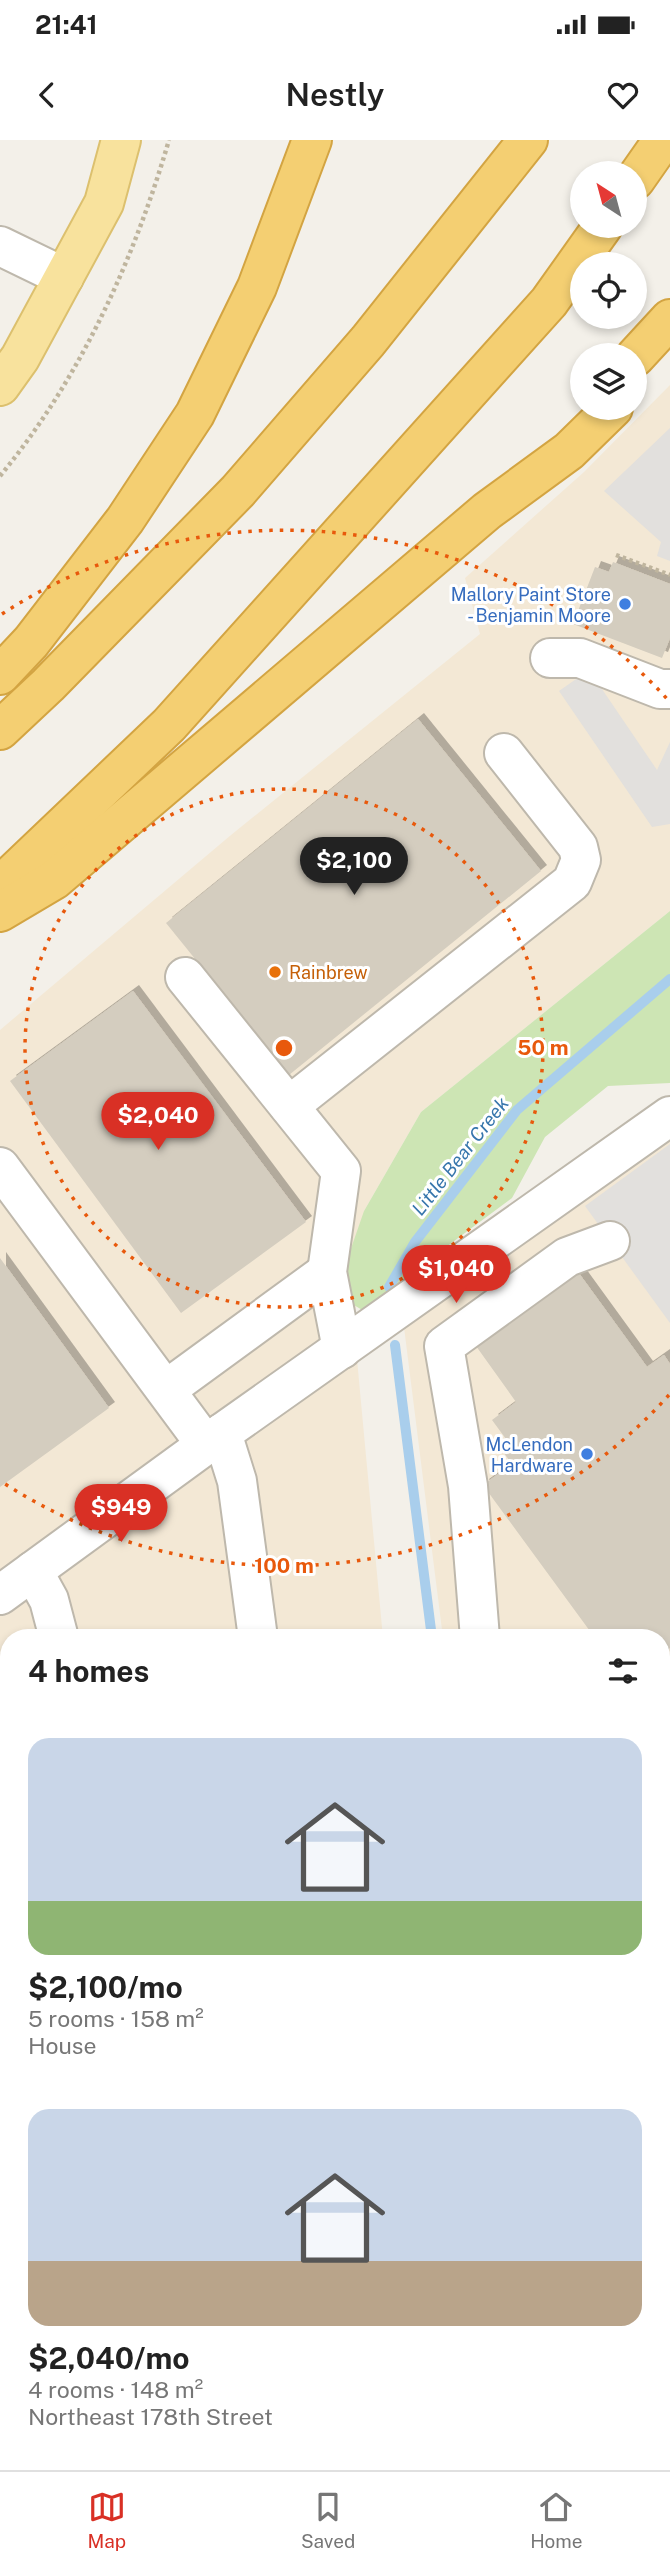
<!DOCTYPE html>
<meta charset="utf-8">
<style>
body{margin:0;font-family:"Public Sans",sans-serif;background:#f6f6f6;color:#222;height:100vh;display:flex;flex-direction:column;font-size:26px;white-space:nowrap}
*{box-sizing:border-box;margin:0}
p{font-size:23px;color:#767676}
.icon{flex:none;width:38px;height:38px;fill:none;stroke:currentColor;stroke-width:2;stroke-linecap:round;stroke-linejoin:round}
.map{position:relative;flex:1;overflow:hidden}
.drawer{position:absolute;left:0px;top:1489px;width:670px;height:842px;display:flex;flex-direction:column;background:#fff;border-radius:28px 28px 0 0;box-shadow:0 4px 10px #0003}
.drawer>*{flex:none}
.needle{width:46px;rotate:324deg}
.tools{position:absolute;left:570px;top:21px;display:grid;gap:14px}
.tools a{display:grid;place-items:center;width:77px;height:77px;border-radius:50%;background:#fff;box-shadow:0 4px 10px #0003;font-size:35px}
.price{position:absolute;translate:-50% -60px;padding:0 16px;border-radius:24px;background:#d93025;color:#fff;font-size:23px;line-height:46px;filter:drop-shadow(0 2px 4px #0008)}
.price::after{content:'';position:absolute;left:50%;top:42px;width:21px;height:16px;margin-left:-10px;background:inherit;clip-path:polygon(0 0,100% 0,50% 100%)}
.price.active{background:#222;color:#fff}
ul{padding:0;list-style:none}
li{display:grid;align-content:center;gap:14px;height:371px;padding:0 28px}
li span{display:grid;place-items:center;height:217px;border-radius:21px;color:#555}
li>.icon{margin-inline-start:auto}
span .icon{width:126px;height:126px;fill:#fffc;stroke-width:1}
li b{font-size:30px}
h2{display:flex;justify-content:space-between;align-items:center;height:84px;padding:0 28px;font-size:30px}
.status{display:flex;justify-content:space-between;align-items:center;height:49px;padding:0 35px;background:#fff;direction:ltr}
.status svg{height:19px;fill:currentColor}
header{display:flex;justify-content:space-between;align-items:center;height:91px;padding:0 28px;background:#fff;font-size:32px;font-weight:600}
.tabs{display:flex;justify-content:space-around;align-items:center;height:98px;border-top:2px solid #e0e0e0;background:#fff;font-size:19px;color:#767676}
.tabs a{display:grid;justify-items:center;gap:4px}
.tabs .active{color:#d93025}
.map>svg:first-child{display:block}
.commercial{fill:#f3e8d5}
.green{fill:#cde5b4}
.parking{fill:#e2e0dd}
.water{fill:#a9ceec}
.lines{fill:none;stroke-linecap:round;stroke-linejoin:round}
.stream{stroke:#a9ceec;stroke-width:10}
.building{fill:#d4cdbf;filter:url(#shadow)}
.minor-casing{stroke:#beb8ac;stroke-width:42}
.major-casing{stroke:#dcc06e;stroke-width:42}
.highway-casing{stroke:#d3a442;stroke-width:42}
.path{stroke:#bfb59e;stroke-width:4.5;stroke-dasharray:3.5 3.5;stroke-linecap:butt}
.minor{stroke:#fff;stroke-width:38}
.major{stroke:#f8e29d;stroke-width:38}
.highway{stroke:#f4cf72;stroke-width:38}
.ring{fill:none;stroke:#e8590c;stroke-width:3.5;stroke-dasharray:3.5 7}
.shop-dot{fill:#3f7fe0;stroke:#fff;stroke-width:2.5}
.food-dot{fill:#e8710a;stroke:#fff;stroke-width:2.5}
.labels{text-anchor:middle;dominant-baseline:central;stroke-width:6;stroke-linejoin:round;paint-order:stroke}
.shop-label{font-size:18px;fill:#366cbe;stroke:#fff;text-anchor:end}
.food-label{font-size:18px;fill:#c56008;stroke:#fff;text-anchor:start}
.water-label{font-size:19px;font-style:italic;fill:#3776ac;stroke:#fff}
.centre{fill:#e8590c;stroke:#fff;stroke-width:3.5}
.ring-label{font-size:21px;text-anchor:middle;font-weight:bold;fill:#e8590c;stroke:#fff;stroke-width:6;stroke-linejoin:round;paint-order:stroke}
</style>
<div class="status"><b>21:41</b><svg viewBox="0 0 49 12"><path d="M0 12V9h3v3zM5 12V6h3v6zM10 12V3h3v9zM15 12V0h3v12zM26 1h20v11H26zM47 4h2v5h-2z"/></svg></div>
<header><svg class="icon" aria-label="back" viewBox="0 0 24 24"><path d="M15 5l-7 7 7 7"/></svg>Nestly<svg class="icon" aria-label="heart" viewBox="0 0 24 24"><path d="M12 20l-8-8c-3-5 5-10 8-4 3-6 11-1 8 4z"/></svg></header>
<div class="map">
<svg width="670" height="2330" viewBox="0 0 670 2330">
<defs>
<filter id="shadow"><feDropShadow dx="6" dy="-6" stdDeviation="0" flood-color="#0004"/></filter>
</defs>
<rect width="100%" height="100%" fill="#f3f0e9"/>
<g class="commercial">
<path d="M670 245V771L421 972 364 1071 354 1187 383 1498H9V2106L0 2107V890L231 695 480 494 465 438 584 332Z"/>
<path d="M670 1001V1976L662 1977V1498H443L404 1187Z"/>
</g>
<g class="green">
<path d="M670 771V943L608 946 545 997 512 1058 446 1107 376 1165 364 1171 352 1164 343 1152 347 1120 364 1071 421 972Z"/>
<path d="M670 2033V2163L662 2161V2035Z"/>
<path d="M0 2317H9V2322H284L264 2330H0Z"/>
</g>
<g class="parking">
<path d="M670 288V421L657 416 661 402 604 351Z"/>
<path d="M589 530 657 630 670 602V684L652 687 559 551Z"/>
<path d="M670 1004V1183L585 1066Z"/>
</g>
<g class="water">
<path d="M662 2248 670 2251V2330H657L648 2322H662Z"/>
<path d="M309 2322H446L435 2330H289Z"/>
</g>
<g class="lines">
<g class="stream">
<path d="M389 1147 415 1102 517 970 670 839"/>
<path d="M395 1205 432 1498"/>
</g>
</g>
<g class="building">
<path d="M613 422 670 444V498L662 518 573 484 595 427 609 432Z"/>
<path d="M418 579 541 731 289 935 166 783Z"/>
<path d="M133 851 306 1082 181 1173 10 941Z"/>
<path d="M0 1118 109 1268 0 1347Z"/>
<path d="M578 1132 647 1227 664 1215 670 1224V1508L662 1514V1498H595L483 1345 512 1324 498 1305 506 1299 492 1280 516 1262 476 1206Z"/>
<path d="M9 1666V2066L0 2067V1668Z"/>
<path d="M662 1693 670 1716V1927L662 1929Z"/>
</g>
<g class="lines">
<g class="minor-casing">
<g id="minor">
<path d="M0 106 64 137"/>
<path d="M550 518H580L660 549H670"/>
<path d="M185 837 341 1031 327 1132 342 1209"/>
<path d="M289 966 572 742 581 720 578 707 504 613"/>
<path d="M0 1027 206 1305"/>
<path d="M167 1249 327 1132"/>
<path d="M222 1293 237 1341 258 1498"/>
<path d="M33 1431 49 1460 59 1498"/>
<path d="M0 1455 222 1293 670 976"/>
<path d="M480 1498 468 1346 444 1206 567 1117 610 1101"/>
<path d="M0 1551 9 1549"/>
<path d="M662 1620 670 1616"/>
<path d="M662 1965 670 1962"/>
</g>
</g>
<g class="major-casing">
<path id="major" d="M0 246 20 218 104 63 121 0"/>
</g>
<g class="highway-casing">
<g id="highway">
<path d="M635 40 663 0"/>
<path d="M635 217 670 179"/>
<path d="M0 535 31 502 125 380 195 274 257 147 312 0"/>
<path d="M0 590 48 545 238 351 368 201 528 0"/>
<path d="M0 746 169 585 549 162 603 86"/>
<path d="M0 772 54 740 487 371 569 311 613 268"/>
</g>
</g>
<g class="path">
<path d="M0 336C80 239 134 120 169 0"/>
<path d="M616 415 670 435"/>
<path d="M662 2196 670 2199"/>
<path d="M0 2275 9 2276"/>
</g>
<use href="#minor" class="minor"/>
<use href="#major" class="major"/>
<use href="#highway" class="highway"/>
</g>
<g class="ring">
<circle cx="284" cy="908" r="259"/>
<path d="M669 1255A518 518 0 0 1 2 1342M2 474A518 518 0 0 1 669 561"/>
</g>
<g class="shop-dot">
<circle cx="625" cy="464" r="7"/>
<circle cx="587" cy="1314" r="7"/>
</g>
<circle class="food-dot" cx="275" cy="832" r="7"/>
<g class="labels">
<g class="shop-label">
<text x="611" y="454">Mallory Paint Store<tspan x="611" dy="21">- Benjamin Moore</tspan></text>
<text x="573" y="1304">McLendon<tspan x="573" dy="21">Hardware</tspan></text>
</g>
<g class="food-label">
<text x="289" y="832">Rainbrew</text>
</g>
<g class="water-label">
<text transform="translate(460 1016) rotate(-52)">Little Bear Creek</text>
</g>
</g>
<circle cx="284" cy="908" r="10" class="centre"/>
<g class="ring-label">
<text x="543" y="915">50 m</text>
<text x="284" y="1433">100 m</text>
</g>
</svg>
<div class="tools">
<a><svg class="needle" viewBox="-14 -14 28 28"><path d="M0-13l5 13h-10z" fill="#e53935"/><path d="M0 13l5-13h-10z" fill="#767676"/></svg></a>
<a><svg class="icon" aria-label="locate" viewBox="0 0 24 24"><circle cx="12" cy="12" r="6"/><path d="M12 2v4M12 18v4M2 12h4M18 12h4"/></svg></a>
<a><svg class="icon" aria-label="layers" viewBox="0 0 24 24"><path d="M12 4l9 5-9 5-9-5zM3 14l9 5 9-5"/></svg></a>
</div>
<b class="price active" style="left:354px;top:757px">$2,100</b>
<b class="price" style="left:158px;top:1012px">$2,040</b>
<b class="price" style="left:456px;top:1165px">$1,040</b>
<b class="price" style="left:121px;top:1404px">$949</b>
<section class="drawer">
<h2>4 homes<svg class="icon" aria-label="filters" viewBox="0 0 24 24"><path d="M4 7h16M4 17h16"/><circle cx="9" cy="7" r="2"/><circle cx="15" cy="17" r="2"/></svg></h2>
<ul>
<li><span style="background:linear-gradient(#c9d6e8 75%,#8fb573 0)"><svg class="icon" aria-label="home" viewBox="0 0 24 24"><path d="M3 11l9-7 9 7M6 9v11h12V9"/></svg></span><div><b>$2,100/mo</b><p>5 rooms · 158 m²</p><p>House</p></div></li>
<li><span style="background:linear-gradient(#c9d6e8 70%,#b9a48a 0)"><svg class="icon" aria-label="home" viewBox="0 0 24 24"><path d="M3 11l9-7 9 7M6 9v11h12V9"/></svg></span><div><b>$2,040/mo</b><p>4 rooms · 148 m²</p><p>Northeast 178th Street</p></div></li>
</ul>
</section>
</div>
<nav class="tabs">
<a class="active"><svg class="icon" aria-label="map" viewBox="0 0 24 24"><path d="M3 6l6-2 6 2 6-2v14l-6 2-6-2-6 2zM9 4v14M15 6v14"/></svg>Map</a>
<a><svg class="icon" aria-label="saved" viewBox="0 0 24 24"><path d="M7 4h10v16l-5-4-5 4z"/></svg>Saved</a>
<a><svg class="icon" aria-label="home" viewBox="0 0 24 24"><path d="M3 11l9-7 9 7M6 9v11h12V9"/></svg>Home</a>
</nav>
